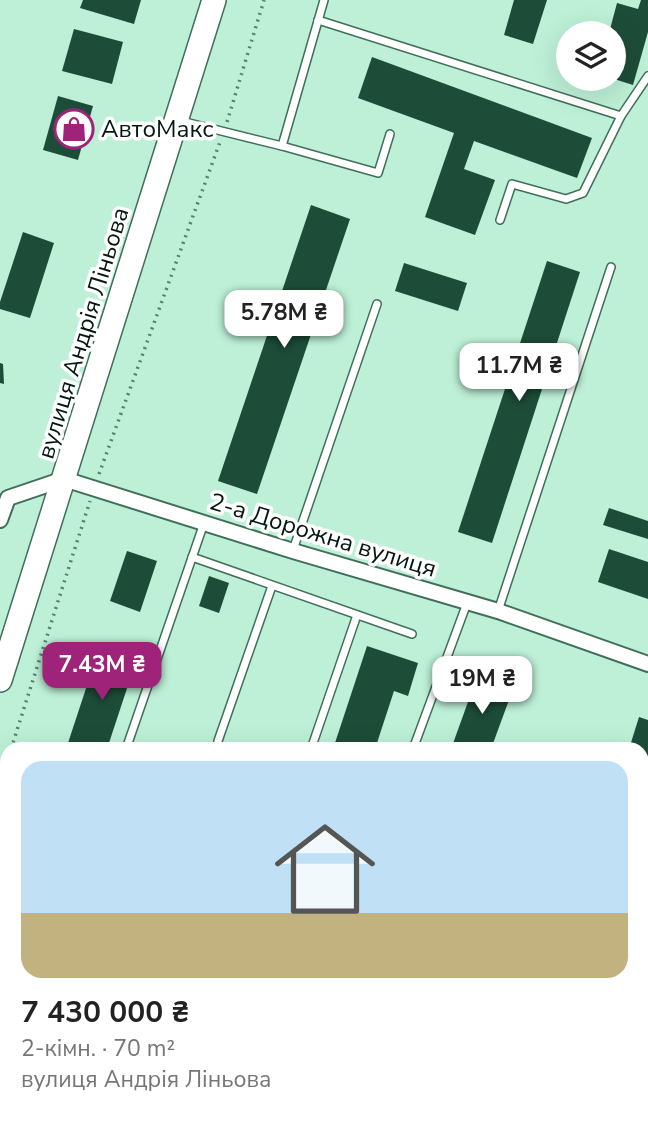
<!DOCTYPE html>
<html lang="uk">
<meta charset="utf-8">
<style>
body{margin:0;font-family:"Nunito Sans",sans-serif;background:#f6f6f6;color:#222;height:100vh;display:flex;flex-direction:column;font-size:26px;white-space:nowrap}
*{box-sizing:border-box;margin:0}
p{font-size:23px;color:#767676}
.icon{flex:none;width:38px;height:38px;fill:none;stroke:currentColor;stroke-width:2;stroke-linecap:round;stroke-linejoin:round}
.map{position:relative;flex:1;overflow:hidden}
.panel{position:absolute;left:0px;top:742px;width:649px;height:385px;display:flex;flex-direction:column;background:#fff;border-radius:21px 21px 0 0;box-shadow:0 7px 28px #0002}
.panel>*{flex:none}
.buttons{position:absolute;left:556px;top:21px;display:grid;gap:14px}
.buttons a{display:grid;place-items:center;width:70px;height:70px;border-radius:50%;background:#fff;box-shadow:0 7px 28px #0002;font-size:35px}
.price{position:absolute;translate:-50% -60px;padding:0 16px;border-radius:14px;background:#fff;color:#222;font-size:23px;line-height:46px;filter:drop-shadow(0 2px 4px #0008)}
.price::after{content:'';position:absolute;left:50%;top:42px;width:21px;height:16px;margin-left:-10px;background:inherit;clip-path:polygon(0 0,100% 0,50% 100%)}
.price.on{background:#9e2379;color:#fff}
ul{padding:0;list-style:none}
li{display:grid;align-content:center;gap:14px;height:371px;padding:0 21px}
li+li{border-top:2px solid #e0e0e0}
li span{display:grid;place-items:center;height:217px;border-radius:21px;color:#555}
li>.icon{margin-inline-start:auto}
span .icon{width:126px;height:126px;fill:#fffc;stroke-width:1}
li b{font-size:30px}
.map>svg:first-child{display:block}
.building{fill:#1d4d39}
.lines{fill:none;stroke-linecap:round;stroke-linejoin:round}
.service-casing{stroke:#406f59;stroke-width:10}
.minor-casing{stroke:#406f59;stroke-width:18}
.primary-casing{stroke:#406f59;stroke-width:26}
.path{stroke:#5d7f6f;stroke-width:3.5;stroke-dasharray:2 5;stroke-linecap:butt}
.service{stroke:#fff;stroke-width:7}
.minor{stroke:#fff;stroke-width:14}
.primary{stroke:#fff;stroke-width:23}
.labels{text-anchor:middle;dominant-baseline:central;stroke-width:7;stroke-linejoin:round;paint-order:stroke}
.poi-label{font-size:24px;fill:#051810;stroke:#fff;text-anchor:start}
.street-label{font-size:24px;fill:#051810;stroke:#fff}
</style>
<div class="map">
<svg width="648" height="1127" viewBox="0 0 648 1127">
<rect width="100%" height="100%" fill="#bdf0d6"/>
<g class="building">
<path d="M83 0H141L134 24 80 8Z"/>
<path d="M514 0H547L533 44 504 35Z"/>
<path d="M641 0H648V32L633 85 614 79V33H609L617 3 638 9Z"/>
<path d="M74 29 123 42 112 84 62 71Z"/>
<path d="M372 57 592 138 577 178 474 141 464 169 495 180 475 235 425 217 454 133 358 98Z"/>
<path d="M58 96 93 106 78 160 43 150Z"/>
<path d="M311 205 350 219 257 494 218 481Z"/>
<path d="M23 232 54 243 30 318 0 309V302Z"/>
<path d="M547 261 580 272 492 543 458 532Z"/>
<path d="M404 263 467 283 458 311 395 291Z"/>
<path d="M0 363 3 364 4 384 0 383Z"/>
<path d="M609 508 648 521V539L603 525Z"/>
<path d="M609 549 648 562V599L598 582Z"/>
<path d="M127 551 157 561 140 612 110 601Z"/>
<path d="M209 576 229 583 219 613 199 606Z"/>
<path d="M367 646 418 663 408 696 394 691 375 749H333Z"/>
<path d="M99 649 136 661 107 749H66Z"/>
<path d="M477 677 513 689 491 749H451Z"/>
<path d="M639 717 648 720V805L643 821 642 749H629Z"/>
<path d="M7 932V977L0 975V951Z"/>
<path d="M9 1120H35L32 1127H7Z"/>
</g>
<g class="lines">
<g class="service-casing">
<g id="service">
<path d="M318 20 621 116"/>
<path d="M181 121 282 146 324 0"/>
<path d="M282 146 378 173 390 134"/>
<path d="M500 220 512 184 566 199 583 193 621 116 648 76"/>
<path d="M293 550 377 304"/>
<path d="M192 557 412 634"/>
<path d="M498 611 611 267"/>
<path d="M218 741 272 586"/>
<path d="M128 745 139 749"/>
<path d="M126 749 204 523"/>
<path d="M311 749 357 615"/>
<path d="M413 749 467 603"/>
<path d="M304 1120 316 1127"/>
<path d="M371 1120 376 1127"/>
</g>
</g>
<g class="minor-casing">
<path id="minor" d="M0 520 8 498 64 479 293 551 498 611 648 664"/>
</g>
<g class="primary-casing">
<path id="primary" d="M0 680 214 0"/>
</g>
<g class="path">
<path d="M227 122 264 0"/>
<path d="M99 474 220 142"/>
<path d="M11 749 90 501"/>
<path d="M0 782 7 760"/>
</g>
<use href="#service" class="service"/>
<use href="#minor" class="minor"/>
<use href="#primary" class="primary"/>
</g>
<defs>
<g id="shop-ring" transform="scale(2.0125)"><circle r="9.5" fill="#fff" stroke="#9e2379" stroke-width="1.5"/><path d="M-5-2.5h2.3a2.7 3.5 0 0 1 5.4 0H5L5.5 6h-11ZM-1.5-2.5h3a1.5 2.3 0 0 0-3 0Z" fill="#9e2379"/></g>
</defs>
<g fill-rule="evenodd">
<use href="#shop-ring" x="74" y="129"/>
</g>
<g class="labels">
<g class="poi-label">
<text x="101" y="129">АвтоМакс</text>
</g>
<g class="street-label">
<text transform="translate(83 333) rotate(-73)">вулиця Андрія Ліньова</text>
<text transform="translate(323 535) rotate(17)">2-а Дорожна вулиця</text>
</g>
</g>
</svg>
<div class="buttons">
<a><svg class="icon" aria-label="layers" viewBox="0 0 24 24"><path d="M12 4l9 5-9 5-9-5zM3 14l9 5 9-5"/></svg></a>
</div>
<b class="price" style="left:284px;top:350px">5.78M ₴</b>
<b class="price" style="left:519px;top:403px">11.7M ₴</b>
<b class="price on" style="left:102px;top:702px">7.43M ₴</b>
<b class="price" style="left:482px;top:716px">19M ₴</b>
<section class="panel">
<ul>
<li><span style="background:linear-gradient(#bfe0f5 70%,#c2b280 0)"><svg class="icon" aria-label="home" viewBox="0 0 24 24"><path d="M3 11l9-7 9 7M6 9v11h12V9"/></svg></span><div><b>7 430 000 ₴</b><p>2-кімн. · 70 m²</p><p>вулиця Андрія Ліньова</p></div></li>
</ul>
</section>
</div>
